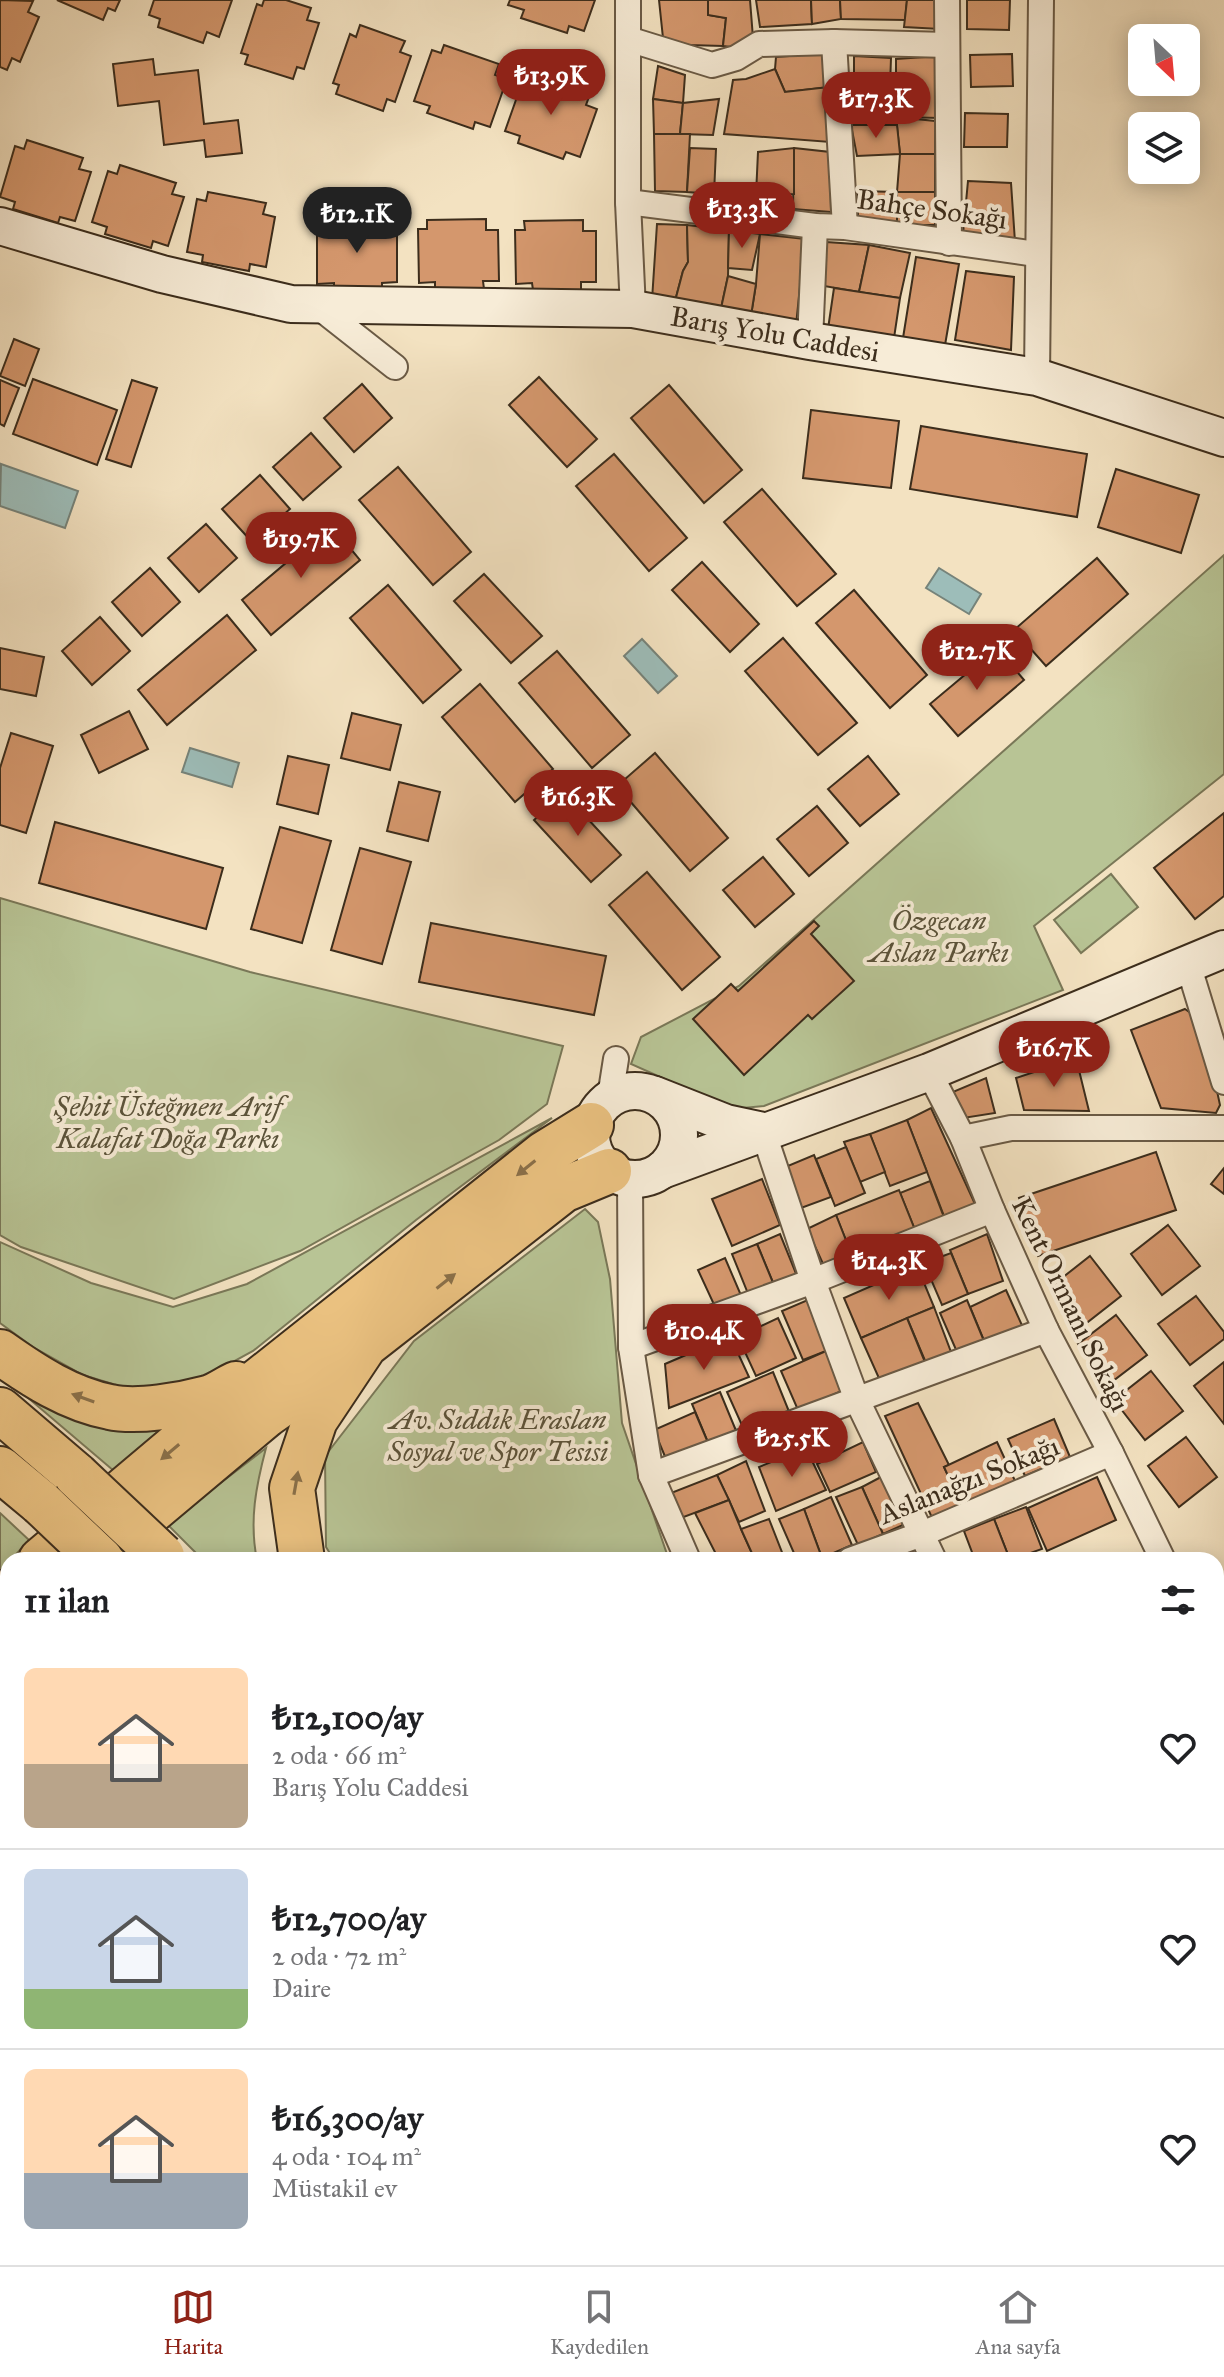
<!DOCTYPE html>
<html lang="tr">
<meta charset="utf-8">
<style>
body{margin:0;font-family:"IM FELL Great Primer",serif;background:#f6f6f6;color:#202124;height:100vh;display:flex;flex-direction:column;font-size:30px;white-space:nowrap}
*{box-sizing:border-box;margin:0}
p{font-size:26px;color:#757577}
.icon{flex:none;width:44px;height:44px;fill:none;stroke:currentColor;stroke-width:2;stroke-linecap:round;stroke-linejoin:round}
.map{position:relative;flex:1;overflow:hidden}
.details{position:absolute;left:0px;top:1552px;width:1224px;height:714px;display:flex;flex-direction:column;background:#fff;border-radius:24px 24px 0 0;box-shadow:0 4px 20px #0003}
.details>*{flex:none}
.needle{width:52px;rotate:154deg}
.tools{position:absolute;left:1128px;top:24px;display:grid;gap:16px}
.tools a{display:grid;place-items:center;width:72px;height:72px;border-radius:12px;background:#fff;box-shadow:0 4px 20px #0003;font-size:40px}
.price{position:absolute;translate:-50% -68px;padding:0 18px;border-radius:28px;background:#8f2418;color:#fff;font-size:26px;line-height:52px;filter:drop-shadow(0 2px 4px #0008)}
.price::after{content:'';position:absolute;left:50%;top:48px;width:24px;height:18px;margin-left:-12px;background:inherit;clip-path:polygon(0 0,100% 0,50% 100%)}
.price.selected{background:#222;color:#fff}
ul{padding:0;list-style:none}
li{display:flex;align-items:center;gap:24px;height:200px;padding:0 24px}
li+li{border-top:2px solid #e0e0e0}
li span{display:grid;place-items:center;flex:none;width:224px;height:160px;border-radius:12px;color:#555}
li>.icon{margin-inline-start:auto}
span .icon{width:96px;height:96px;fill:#fffc;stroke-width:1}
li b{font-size:34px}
h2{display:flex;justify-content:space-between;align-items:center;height:96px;padding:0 24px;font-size:34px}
.tabs{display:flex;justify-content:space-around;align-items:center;height:112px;border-top:2px solid #e0e0e0;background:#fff;font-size:22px;color:#757577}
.tabs a{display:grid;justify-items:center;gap:4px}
.tabs .selected{color:#8f2418}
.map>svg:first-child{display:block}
.green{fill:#b8c495;stroke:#7a7858;stroke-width:2}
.water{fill:#9dbdb9;stroke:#76837a;stroke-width:2}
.building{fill:#d4976d;stroke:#3c2d1c;stroke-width:2}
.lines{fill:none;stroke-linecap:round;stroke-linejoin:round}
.street-casing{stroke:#6a5a45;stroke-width:28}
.secondary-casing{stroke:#3c2d1c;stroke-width:40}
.highway-casing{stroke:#3c2d1c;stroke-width:48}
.street{stroke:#f7ecd7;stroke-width:24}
.secondary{stroke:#f7ecd7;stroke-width:36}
.highway{stroke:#eac180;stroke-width:44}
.highway-bridge-casing{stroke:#3c2d1c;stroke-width:48;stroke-linecap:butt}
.highway-bridge{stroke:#eac180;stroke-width:44}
.oneway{fill:#8a7049}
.labels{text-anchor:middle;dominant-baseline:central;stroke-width:8;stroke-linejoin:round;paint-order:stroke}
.street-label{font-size:28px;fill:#3c2d1c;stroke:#f7ecd7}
.park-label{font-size:28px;font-style:italic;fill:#5b533a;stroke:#f7ecd7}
</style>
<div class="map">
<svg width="1224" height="2265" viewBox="0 0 1224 2265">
<rect width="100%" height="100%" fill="#f3e2c1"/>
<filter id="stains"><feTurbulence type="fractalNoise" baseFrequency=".0025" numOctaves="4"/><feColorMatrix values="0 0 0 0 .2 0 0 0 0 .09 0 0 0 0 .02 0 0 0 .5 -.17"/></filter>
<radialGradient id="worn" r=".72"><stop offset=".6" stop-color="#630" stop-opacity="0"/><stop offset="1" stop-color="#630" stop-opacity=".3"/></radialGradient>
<g class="green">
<path d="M1224 555V774L1034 926 1063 990 764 1106 732 1109 631 1064 641 1037 739 986Z"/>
<path d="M1111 874 1138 907 1081 953 1054 920Z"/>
<path d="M0 898 250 972 563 1046 547 1104 499 1140 300 1251 174 1299 21 1247 0 1235Z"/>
<path d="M552 1118 416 1220 253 1351 180 1391 126 1388 83 1375 33 1347 0 1323V1242L91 1283 173 1307 247 1284Z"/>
<path d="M585 1209 598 1222 610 1279 622 1423 669 1560H334L326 1547 325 1456 414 1341Z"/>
<path d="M0 1374 65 1416 119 1429 165 1428 114 1471Z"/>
<path d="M266 1448C256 1486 249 1521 257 1560H203L167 1524Z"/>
<path d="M0 1513 29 1540 11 1560H8L0 1572Z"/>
<path d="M8 1680V1931L0 1918V1693Z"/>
<path d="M0 2105 8 2112V2258H320L336 2265H0Z"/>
<path d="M390 2258H497L508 2265H406Z"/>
<path d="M715 2258H851L853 2265H717Z"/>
</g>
<g class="water">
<path d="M1 464 78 491 65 528 0 506Z"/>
<path d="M939 568 981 594 969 614 926 588Z"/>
<path d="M642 639 677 676 658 693 624 656Z"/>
<path d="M190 748 239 763 232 787 182 772Z"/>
</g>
<g class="building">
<path d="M0 0 33 1 28 12 39 17 20 62 12 58 7 70 0 67Z"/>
<path d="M57 0H120L115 11 108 8 103 20Z"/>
<path d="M154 0H232L219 37 207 32 203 43 158 27 160 19 149 15Z"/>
<path d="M264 0H286L311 8 307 20 319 23 304 69 297 67 293 79 245 64 248 55 241 53 257 4 262 6Z"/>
<path d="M510 0H595L584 31 569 26 567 33 521 18 524 10 508 5Z"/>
<path d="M659 0H708V15L726 18 723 46 688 45 663 38Z"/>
<path d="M708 0H750L753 38 738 48 723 46 726 18 708 15Z"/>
<path d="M756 0H811L812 24 760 27Z"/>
<path d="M811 0H840L841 19 812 24Z"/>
<path d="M840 0H907L905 20 841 19Z"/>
<path d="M907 0H939L940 29 904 27Z"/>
<path d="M967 0H1010L1009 30 967 29Z"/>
<path d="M360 25 405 41 400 52 411 56 395 102 387 99 383 111 336 94 339 85 333 83 350 34 356 37Z"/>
<path d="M444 45 499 64 495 75 507 79 490 127 475 122 473 129 427 113 430 106 414 101 432 50 441 53Z"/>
<path d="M828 53 829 87 785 92 775 69 776 57Z"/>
<path d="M1012 54 1013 86 971 87 970 55Z"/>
<path d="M854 56 891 58 890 86 854 85Z"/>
<path d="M940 56V118L896 117V59Z"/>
<path d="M153 59 155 75 198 70 204 124 238 120 242 153 206 157 204 140 164 145 159 101 118 106 113 64Z"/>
<path d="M658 66 685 75 683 103 653 99Z"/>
<path d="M775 69 785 92 829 87 830 142 724 134 733 80 746 79Z"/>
<path d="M534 74 590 94 586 105 597 109 580 157 566 152 563 159 518 143 520 136 505 131 523 80 531 83Z"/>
<path d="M854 85 890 86 889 118 852 117Z"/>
<path d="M653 99 683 103 680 134H654Z"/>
<path d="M719 99 713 135 680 134 683 103Z"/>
<path d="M965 113 1008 114 1007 147H964Z"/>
<path d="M896 117 935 121V154H900Z"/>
<path d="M851 125H897L900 154 857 156Z"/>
<path d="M654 134H690L687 192 655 191Z"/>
<path d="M27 140 83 158 79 169 91 172 75 221 60 217 58 223 13 209 15 202 0 197 15 146 24 149Z"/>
<path d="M690 148 716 149 714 194 687 192Z"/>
<path d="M794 148 830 152 831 212 793 209Z"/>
<path d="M794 148V194L756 195 758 152Z"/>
<path d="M900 154H935V192H897Z"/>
<path d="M120 165 176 183 172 194 184 197 168 246 153 241 151 248 105 234 107 227 92 222 108 171 117 174Z"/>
<path d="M968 181 1011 183 1015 242 963 234Z"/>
<path d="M858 191 897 192V225L858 221Z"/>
<path d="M208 192 266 203 263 214 275 217 266 267 250 264 249 271 202 262 203 255 187 252 197 199 206 201Z"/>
<rect x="897" y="192" width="38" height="33"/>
<path d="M486 219V230H498L499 281H483L484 289 435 290V282L419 283 418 229H427V220Z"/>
<path d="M384 220 385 232 397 231V282L382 283V290H334V283L317 284V230H326V221Z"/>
<path d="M583 220V231H596V282H581V290H533L532 283 516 284 515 230H525L524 221Z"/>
<path d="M657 224 687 225 688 262 683 271 674 305 652 300Z"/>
<path d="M687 225 729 230 728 276 720 313 674 305 683 271 688 262Z"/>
<path d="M729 230 760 234 752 270 728 268Z"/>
<path d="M760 234 805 239 796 325 750 322 756 284Z"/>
<path d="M826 242 869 245 859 292 824 286Z"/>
<path d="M869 245 910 253 900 298 859 292Z"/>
<path d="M916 257 959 264 945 345 903 338Z"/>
<path d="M966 271 1014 277 1011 350 955 340Z"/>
<path d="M728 276 756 284 750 322 720 313Z"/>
<path d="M834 288 900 298 894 338 828 329Z"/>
<path d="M14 339 39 349 25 386 0 376Z"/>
<path d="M539 377 597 439 567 467 509 405Z"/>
<path d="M33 379 117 410 97 465 13 434Z"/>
<path d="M0 380 19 388 4 426 0 424Z"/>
<path d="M132 380 157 388 131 467 106 459Z"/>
<path d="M362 384 392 418 354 452 324 418Z"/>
<path d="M669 385 742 470 704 503 631 418Z"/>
<path d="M811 410 899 421 891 488 803 478Z"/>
<path d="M921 426 1087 454 1077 517 910 489Z"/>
<path d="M311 433 341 467 303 500 273 467Z"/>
<path d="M614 454 687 538 649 571 576 486Z"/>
<path d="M398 467 471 552 433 585 359 500Z"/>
<path d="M1116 469 1199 495 1181 553 1098 527Z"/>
<path d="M260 475 290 509 252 542 222 509Z"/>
<path d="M762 489 836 574 797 606 724 522Z"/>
<path d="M206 524 237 558 199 592 168 558Z"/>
<path d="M331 525 360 560 271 635 242 600Z"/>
<path d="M1097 558 1128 594 1046 666 1014 630Z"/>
<path d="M702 562 759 624 730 652 672 590Z"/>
<path d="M150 568 180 602 142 636 112 602Z"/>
<path d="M484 574 542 636 511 663 454 601Z"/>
<path d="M388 585 461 670 423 703 350 618Z"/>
<path d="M854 590 927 675 890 708 816 623Z"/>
<path d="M227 615 256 650 167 725 138 690Z"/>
<path d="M100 617 130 651 92 685 62 651Z"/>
<path d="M783 638 857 723 818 755 745 671Z"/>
<path d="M0 648 44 657 36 696 0 689Z"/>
<path d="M997 648 1024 680 958 736 930 704Z"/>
<path d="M557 651 630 735 592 768 519 683Z"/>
<path d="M480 684 553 769 515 802 442 717Z"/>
<path d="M129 711 148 749 99 773 81 735Z"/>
<path d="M352 713 401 725 390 770 341 758Z"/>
<path d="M11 733 53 746 26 833 0 825V768Z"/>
<path d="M655 753 728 838 690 871 617 786Z"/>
<path d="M288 756 329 765 318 814 277 804Z"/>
<path d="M868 756 899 794 860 826 828 789Z"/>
<path d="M399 782 440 792 428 841 387 831Z"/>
<path d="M564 793 621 855 591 882 534 820Z"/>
<path d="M817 806 848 843 809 876 777 839Z"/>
<path d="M1224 813V896L1195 919 1154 868Z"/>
<path d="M55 822 223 868 206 929 39 883Z"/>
<path d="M280 827 331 841 302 943 251 929Z"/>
<path d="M360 848 411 862 382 964 331 950Z"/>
<path d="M763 857 794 894 755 927 723 890Z"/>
<path d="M647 872 720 957 682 990 609 905Z"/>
<path d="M814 921 819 926 811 934 854 981 812 1019 808 1015 744 1075 693 1019 731 984 738 991Z"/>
<path d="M431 923 606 956 594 1015 419 982Z"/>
<path d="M1185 1009 1196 1017 1217 1091 1220 1105 1216 1113 1161 1108 1131 1030Z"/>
<path d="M1076 1058 1089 1111 1024 1110 1016 1078Z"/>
<path d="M986 1078 995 1113 957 1119 948 1094Z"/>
<path d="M931 1108 975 1204 944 1216 907 1120Z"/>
<path d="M907 1120 927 1172 890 1186 870 1134Z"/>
<path d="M870 1134 885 1172 860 1182 844 1142Z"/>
<path d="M846 1147 865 1193 835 1206 816 1159Z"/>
<path d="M1156 1152 1176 1210 1038 1256 1019 1198Z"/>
<path d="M814 1155 831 1197 801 1208 783 1168Z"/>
<path d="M1224 1168V1194L1211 1184Z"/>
<path d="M762 1179 780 1225 732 1246 712 1199Z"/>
<path d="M930 1181 945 1220 915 1230 900 1193Z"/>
<path d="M899 1190 915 1230 853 1258 836 1215Z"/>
<path d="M836 1215 851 1253 824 1266 807 1229Z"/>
<path d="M1168 1225 1200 1266 1162 1295 1131 1254Z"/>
<path d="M780 1234 797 1276 774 1285 757 1244Z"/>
<path d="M987 1234 1003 1281 968 1294 950 1250Z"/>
<path d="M757 1244 776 1290 751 1301 732 1254Z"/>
<path d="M951 1253 968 1294 942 1305 924 1263Z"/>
<path d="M1090 1256 1121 1296 1084 1325 1053 1285Z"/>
<path d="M725 1258 743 1300 717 1311 698 1270Z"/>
<path d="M917 1266 934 1307 861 1338 844 1298Z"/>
<path d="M1006 1290 1025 1332 987 1348 970 1307Z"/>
<path d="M1196 1296 1224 1332V1339L1190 1365 1158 1324Z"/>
<path d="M810 1299 826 1351 803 1360 782 1311Z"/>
<path d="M967 1300 984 1341 957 1352 940 1313Z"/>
<path d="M934 1307 951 1352 926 1363 907 1318Z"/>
<path d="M1116 1315 1147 1355 1109 1384 1078 1344Z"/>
<path d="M778 1318 796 1358 756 1376 738 1337Z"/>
<path d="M907 1318 927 1367 882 1385 861 1338Z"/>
<path d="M730 1336 749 1377 669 1408 665 1364Z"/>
<path d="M826 1351 844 1390 798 1410 781 1371Z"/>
<path d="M1224 1362V1424L1194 1386Z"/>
<path d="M1151 1371 1183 1411 1145 1440 1114 1400Z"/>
<path d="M773 1372 790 1414 745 1432 727 1392Z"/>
<path d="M720 1392 737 1433 709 1445 692 1404Z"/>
<path d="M918 1403 949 1465 944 1467 963 1508 934 1522 885 1416Z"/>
<path d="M695 1412 709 1445 666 1459 654 1430Z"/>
<path d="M1054 1419 1070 1457 1025 1476 1008 1439Z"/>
<path d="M1186 1437 1217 1477 1179 1507 1148 1466Z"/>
<path d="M863 1442 876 1472 830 1492 817 1464Z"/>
<path d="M997 1442 1016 1483 963 1508 944 1467Z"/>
<path d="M806 1448 826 1490 776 1511 759 1467Z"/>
<path d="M746 1461 765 1511 739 1522 717 1475Z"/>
<path d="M717 1475 729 1500 681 1518 671 1493Z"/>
<path d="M881 1477 903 1525 883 1534 862 1487Z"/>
<path d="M1097 1477 1116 1520 1047 1551 1028 1508Z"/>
<path d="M862 1487 883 1534 858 1545 836 1497Z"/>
<path d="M831 1497 852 1545 822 1558 804 1509Z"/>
<path d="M729 1500 741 1529 755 1560H719L695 1513Z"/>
<path d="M1026 1507 1042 1549 1010 1560 994 1519Z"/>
<path d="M804 1509 822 1558 816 1560H797L779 1519Z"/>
<path d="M769 1519 785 1560H755L741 1529Z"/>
<path d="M994 1519 1010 1560H975L964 1531Z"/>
<path d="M1221 1697 1224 1700V1745L1216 1749V1699Z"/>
<path d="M1224 1754V1797L1216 1801V1758Z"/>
<rect x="1216" y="1952" width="8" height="43"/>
<path d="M1224 2054V2110L1216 2113V2057Z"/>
<path d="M1069 2258H1086L1092 2265H1061Z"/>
</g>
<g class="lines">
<g class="street-casing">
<g id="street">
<path d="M628 0V202L633 309"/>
<path d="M947 0 949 243"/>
<path d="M628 39 712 65 736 58 759 44 834 42 947 45"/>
<path d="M834 42 845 227"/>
<path d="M628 202 815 226 845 227 1036 254"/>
<path d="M315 304 395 367"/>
<path d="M810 341 815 226"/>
<path d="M1037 377 1041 0"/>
<path d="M1188 964 1224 1082"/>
<path d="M929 1072 963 1138 992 1210 1046 1330 1111 1453 1163 1560"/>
<path d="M610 1097 616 1059"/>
<path d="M763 1131 813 1281 857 1400 934 1560"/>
<path d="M963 1138 1011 1128H1224"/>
<path d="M630 1179 631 1347 651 1475 688 1560"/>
<path d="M631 1347 813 1281 992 1210"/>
<path d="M651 1475 1046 1330"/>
<path d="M850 1560 922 1534 1111 1453"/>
<path d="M1216 1642 1224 1653"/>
<path d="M1216 1672 1224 1669"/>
<path d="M1216 1815 1224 1812"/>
<path d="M1216 1916 1224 1912"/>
<path d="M0 2088 8 2096"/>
<path d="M339 2258 356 2265"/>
<path d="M887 2258 888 2265"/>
</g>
</g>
<g class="secondary-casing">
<g id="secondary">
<path d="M0 226 162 274 291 304 633 309 810 341 1037 377 1224 438"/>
<circle cx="635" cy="1135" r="44"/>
<path d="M655 1095 726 1123 763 1131"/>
<path d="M662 1170 929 1072 1224 949"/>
</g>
</g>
<g class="highway-casing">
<g id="highway">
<path d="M0 1352C34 1376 69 1399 110 1407 137 1413 182 1405 208 1398 218 1395 227 1388 236 1384"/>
<path d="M0 1410 76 1475"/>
<path d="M0 1469 41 1503"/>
<path d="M41 1560 175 1447 544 1154 591 1125"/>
<path d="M93 1560 266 1415 344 1360"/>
<path d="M302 1560 292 1488 315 1420 365 1345 563 1190 609 1171"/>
<path d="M0 1601 8 1592"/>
<path d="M0 1656 8 1645"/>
<path d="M0 1961 8 1969"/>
<path d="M0 2004 8 2010"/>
<path d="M520 2258 531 2265"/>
<path d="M622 2258 626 2265"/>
<path d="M674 2258 677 2265"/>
</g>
</g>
<use href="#street" class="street"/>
<use href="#secondary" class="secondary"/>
<use href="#highway" class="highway"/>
<g class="highway-bridge-casing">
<g id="highway-bridge">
<path d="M76 1475 162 1556"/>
<path d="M41 1503 101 1560"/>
</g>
</g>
<use href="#highway-bridge" class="highway-bridge"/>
</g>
<defs><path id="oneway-solid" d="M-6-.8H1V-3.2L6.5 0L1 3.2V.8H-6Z" transform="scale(2)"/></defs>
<g class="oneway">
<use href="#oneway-solid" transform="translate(526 1168) rotate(141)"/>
<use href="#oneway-solid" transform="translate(446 1281) rotate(-38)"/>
<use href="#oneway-solid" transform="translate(83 1398) rotate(-160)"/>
<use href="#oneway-solid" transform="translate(170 1452) rotate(140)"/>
<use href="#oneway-solid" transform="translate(296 1483) rotate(-80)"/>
</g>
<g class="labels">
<g class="street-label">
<text transform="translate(932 209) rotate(8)">Bahçe Sokağı</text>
<text transform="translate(775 334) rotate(10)">Barış Yolu Caddesi</text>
<text transform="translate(1071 1304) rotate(64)">Kent Ormanı Sokağı</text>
<text transform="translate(969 1480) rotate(-22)">Aslanağzı Sokağı</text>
</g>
<g class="park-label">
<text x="939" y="920">Özgecan<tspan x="939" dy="32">Aslan Parkı</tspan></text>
<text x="168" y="1106">Şehit Üsteğmen Arif<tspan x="168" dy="32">Kalafat Doğa Parkı</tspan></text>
<text x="498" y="1419">Av. Sıddık Eraslan<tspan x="498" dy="32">Sosyal ve Spor Tesisi</tspan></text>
</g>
</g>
<rect width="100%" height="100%" filter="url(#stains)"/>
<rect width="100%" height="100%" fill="url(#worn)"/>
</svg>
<div class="tools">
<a><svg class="needle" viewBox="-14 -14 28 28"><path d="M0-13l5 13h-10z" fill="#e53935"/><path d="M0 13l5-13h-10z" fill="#757577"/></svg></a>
<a><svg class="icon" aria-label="layers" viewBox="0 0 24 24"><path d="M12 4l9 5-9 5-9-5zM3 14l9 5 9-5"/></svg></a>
</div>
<b class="price" style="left:551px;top:117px">₺13.9K</b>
<b class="price" style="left:876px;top:140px">₺17.3K</b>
<b class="price" style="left:742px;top:250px">₺13.3K</b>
<b class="price selected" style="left:357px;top:255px">₺12.1K</b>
<b class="price" style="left:301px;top:580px">₺19.7K</b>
<b class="price" style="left:977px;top:692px">₺12.7K</b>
<b class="price" style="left:578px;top:838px">₺16.3K</b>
<b class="price" style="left:1054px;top:1089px">₺16.7K</b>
<b class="price" style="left:889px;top:1302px">₺14.3K</b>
<b class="price" style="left:704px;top:1372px">₺10.4K</b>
<b class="price" style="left:792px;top:1479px">₺25.5K</b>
<section class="details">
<h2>11 ilan<svg class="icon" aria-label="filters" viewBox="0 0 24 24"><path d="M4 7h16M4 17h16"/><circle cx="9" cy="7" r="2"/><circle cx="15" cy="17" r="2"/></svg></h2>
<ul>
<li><span style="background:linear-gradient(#ffd9b3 60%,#b9a48a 0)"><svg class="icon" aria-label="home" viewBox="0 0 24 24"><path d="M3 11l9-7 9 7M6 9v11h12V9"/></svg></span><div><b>₺12,100/ay</b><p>2 oda · 66 m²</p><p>Barış Yolu Caddesi</p></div><svg class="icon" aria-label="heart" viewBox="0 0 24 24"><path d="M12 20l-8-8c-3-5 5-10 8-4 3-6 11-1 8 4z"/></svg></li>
<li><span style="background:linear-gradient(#c9d6e8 75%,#8fb573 0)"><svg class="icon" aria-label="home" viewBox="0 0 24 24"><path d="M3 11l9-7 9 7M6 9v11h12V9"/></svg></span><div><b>₺12,700/ay</b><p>2 oda · 72 m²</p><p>Daire</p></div><svg class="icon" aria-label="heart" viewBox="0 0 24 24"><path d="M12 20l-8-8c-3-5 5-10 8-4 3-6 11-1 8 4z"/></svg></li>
<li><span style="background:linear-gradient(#ffd9b3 65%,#9aa5b1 0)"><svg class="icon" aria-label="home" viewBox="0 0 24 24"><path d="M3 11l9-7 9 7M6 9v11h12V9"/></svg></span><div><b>₺16,300/ay</b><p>4 oda · 104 m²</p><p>Müstakil ev</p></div><svg class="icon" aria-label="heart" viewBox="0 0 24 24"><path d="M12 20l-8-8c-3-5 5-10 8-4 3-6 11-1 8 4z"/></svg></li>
</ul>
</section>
</div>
<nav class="tabs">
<a class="selected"><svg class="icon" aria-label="map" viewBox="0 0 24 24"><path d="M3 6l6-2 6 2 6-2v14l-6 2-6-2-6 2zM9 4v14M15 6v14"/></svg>Harita</a>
<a><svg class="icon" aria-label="saved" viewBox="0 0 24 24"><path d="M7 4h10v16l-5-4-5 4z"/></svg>Kaydedilen</a>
<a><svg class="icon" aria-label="home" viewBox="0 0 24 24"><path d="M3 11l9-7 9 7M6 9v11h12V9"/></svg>Ana sayfa</a>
</nav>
